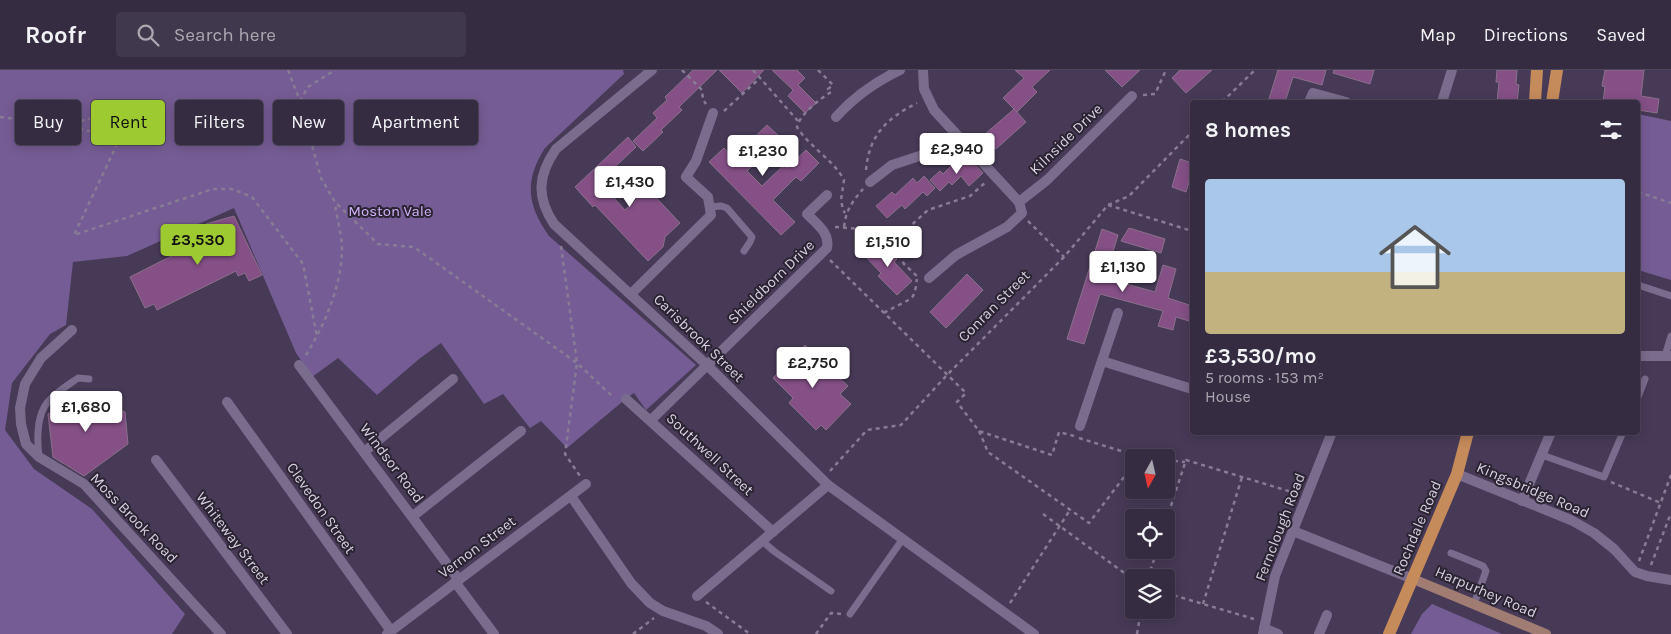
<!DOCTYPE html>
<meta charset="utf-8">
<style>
body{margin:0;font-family:Karla,sans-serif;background:#40384c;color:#f1f3f6;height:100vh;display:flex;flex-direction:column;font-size:19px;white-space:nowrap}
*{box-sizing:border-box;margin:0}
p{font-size:16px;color:#aaa7b1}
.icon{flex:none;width:28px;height:28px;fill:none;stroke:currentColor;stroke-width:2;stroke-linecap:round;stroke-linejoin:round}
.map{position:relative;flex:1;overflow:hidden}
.sheet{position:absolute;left:1190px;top:30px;width:450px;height:335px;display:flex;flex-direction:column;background:#352c41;border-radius:5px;box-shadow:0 2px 12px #0003,0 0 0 1px #4f485a}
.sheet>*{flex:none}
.banner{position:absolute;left:15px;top:30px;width:475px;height:45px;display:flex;gap:10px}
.needle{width:32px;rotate:188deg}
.fabs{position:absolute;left:1125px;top:379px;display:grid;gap:10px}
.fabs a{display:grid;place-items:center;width:50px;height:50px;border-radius:5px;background:#352c41;box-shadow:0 2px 12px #0003,0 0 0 1px #4f485a;font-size:25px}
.price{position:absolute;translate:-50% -42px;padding:0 11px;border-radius:5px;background:#fff;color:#222;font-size:16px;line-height:32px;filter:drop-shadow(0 1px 2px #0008)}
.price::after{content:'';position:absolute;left:50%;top:30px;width:15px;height:11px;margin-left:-8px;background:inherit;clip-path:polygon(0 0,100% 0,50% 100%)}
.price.current{background:#9dca30;color:#111}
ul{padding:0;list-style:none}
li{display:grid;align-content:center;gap:10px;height:265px;padding:0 15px}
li+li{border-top:1px solid #4f485a}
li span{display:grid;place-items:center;height:155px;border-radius:5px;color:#555}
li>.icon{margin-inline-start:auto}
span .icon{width:90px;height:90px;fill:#fffc;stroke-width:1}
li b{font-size:21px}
h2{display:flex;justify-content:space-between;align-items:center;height:60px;padding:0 15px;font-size:21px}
.pill{padding:0 18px;border-radius:5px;background:#352c41;box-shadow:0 2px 12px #0003,0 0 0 1px #4f485a;font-size:18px;line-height:45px}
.pill.current{background:#9dca30;color:#111}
header{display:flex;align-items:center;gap:30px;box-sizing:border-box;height:70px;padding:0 25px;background:#352c41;border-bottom:1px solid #4f485a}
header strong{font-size:24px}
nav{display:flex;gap:28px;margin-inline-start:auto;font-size:18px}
.search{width:350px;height:45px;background:#40384c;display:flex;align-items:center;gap:12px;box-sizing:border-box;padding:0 18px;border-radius:5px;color:#aaa7b1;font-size:19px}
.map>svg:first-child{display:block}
.green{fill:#765c94}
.building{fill:#845086;stroke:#8b708c}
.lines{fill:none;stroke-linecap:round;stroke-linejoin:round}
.path{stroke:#877c94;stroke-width:2.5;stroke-dasharray:4 4;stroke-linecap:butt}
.lane{stroke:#7a6c8c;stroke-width:7}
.street{stroke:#7a6c8c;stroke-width:10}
.secondary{stroke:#a07c73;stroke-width:10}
.primary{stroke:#c68b5b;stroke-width:12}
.labels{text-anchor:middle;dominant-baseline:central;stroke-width:4;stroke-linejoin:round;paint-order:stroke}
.street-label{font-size:15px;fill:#d7cfe1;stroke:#2a2432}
.park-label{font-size:15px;fill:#d3b1fb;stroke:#2a2432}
</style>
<header>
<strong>Roofr</strong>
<div class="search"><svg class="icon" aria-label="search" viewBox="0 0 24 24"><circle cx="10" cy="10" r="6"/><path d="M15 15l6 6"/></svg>Search here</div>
<nav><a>Map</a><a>Directions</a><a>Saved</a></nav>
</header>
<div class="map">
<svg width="1671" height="564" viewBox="0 0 1671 564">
<rect width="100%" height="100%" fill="#473a57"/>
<g class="green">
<path d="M0 0H623L624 4 545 78C524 111 527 135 549 166L696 295 646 340 634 323 628 327 567 378 541 351 530 358 503 324 484 334 441 273 419 289 377 325 338 288 312 307 296 283 234 138 127 186 73 192 66 255 50 264 12 313 5 360 34 399 92 439 185 544 172 564H0Z"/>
<path d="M1638 44 1671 51V210L1638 200Z"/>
<path d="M1432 534 1502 564H1411L1422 544Z"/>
</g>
<g class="building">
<path d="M693 0H717L679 37 682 40 661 60 663 62 643 81 633 71 657 48 653 43 667 30 665 27Z"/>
<path d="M719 0H764L742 23Z"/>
<path d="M772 0H797L805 8 798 15 816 33 805 43 788 26 793 20Z"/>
<path d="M1015 0H1050L1032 17 1037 22 1017 42 1014 39 1026 52 996 79 984 65 1014 39 1003 28 1024 8Z"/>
<path d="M1105 0H1140L1122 17Z"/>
<path d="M1180 0H1212L1186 23 1172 8Z"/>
<path d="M1278 0H1326L1322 15 1293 7 1285 32H1268Z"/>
<path d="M1334 0H1374L1370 14 1333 3Z"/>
<path d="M1497 0H1517L1516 14 1519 15 1517 32H1497L1499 12H1496Z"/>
<path d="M1605 0H1644L1641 26 1659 29 1657 43 1638 40V32H1603L1605 17 1602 16Z"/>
<path d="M767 55 781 68 747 101 762 116 784 95 787 98 806 80 819 93 801 111 796 107 773 130 795 152 781 165 709 92 724 78 733 88Z"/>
<path d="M628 67 636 77 599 112 625 140 648 119 680 153 665 167 663 177 648 191 595 135 593 137 575 117Z"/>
<path d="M970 89 983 103 969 116 961 106 952 115 949 112 940 121 930 110 940 101 943 104 952 95 957 100Z"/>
<path d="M1180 89 1192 93V101L1186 122 1172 117Z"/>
<path d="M924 106 935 118 927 126 923 122 905 139 902 135 887 148 876 136 892 122 895 125 913 108 917 113Z"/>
<path d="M234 146 262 205 249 211 245 203 238 206 236 201 157 240 154 234 145 238 130 207 211 166 206 154Z"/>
<path d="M1129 158 1165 169 1161 183 1121 171Z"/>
<path d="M1102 159 1118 165 1105 208 1155 222 1163 195 1176 199 1168 228 1192 236V252L1176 247 1173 260 1158 256 1163 241 1100 224 1084 274 1067 269Z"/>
<path d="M878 170 897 189 894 192 912 211 897 225 878 206 881 203 863 184Z"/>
<path d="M967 204 983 220 946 258 930 242Z"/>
<path d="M805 275 848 316 840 324 851 334 826 360 821 355 816 360 789 333 793 328 773 308Z"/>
<path d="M77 323 125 342 128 374 84 406 53 387 48 344Z"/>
</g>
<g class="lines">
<g class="path">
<path d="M288 0 300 31 321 108 335 132 378 174 414 177 577 293 614 328"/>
<path d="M682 0 702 20 703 30 706 34"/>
<path d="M753 0 798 51"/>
<path d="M818 0 833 15 828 19 831 22C821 28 799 45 797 57 809 77 833 89 844 110L841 130 843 140 845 143"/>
<path d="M1143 25 1155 24 1166 0"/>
<path d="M300 31 308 17 335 0"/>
<path d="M1222 32 1255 0"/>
<path d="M724 41 760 8"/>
<path d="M0 47 63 55 120 68 74 165 213 119H232L252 127 303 194 317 267"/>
<path d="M65 55 132 38"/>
<path d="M866 100C869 65 887 48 917 33"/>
<path d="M1638 122 1671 133"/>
<path d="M1108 135 1192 161"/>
<path d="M1028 151 1064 187"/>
<path d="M835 157 862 159 906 160 928 140 970 126 986 112"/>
<path d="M844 157C846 140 852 132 863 119"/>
<path d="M878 161 896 178 904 194 918 207"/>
<path d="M561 176 577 293 565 384 580 406"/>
<path d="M830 190 966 323 957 332 979 361 1052 385 1059 362 1074 366"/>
<path d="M884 243C891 238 910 231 913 226 916 221 916 214 917 209"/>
<path d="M306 285C325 254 341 217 342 180 342 165 337 149 335 134"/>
<path d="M979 361 988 382 1089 453 1134 394"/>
<path d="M1079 368 1134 385 1150 388"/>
<path d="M1166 390 1185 392"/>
<path d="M830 401 867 360 901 355 947 305 1064 187 1108 135 1129 126 1192 62"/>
<path d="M1611 412 1661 433"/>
<path d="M1043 444 1134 510"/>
<path d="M1166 451 1186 390 1295 423"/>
<path d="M1639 491 1671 405"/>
<path d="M1651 495 1671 443"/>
<path d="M1148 508 1157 480"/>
<path d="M1166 523 1254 549"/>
<path d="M706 532 750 564"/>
<path d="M1010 533 1070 440"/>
<path d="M1203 534 1242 407"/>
<path d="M633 564 654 548"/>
<path d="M816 564 831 543 841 544"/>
<path d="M1137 564 1141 540"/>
</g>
<g class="lane">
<path d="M709 137 721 136 727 138 752 167 750 172 744 181"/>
<path d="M1638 215 1671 226"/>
<path d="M1665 286 1671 266"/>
<path d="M1638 327 1645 309"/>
<path d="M1542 385 1604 407 1623 362"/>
<path d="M39 387C37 370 36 347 47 333 55 323 68 315 78 308L89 309"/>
<path d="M762 471 775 482 831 521"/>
<path d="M1451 483 1483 496 1486 501 1474 534"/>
<path d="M850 544 902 470"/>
</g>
<g class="street">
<path d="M652 0 556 79C538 105 536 127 554 154L707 295 828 415 1034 564"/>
<path d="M923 0 924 19 934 40 1019 132 1022 143 1007 157 956 185 929 208"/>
<path d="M1309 32 1313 23 1346 32"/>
<path d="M1442 32 1452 0"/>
<path d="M836 47C854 27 875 12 900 0"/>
<path d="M870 112 892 95 953 75 960 68"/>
<path d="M1019 132 1047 110 1132 26"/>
<path d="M631 224 711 145 708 127 686 107 696 91 713 43"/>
<path d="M72 260 41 288 25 314 20 338 21 354 26 374 39 387 84 414 221 564"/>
<path d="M1638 286H1671"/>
<path d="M1102 291 1192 319"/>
<path d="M299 295 459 510"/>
<path d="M626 329 773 462"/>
<path d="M227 332 391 561"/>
<path d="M651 350 827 178C830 163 817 154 807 144L827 125"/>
<path d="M1080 356 1118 243"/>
<path d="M364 382 453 309"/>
<path d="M156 390 287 564"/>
<path d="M1457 404 1571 450 1594 463 1614 479 1635 502 1647 506 1671 510"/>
<path d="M571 426 631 513 650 533 663 541 706 556 718 564"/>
<path d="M1522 431 1551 362"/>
<path d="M413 446 521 361"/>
<path d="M1293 461 1413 509"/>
<path d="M455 512 494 564"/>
<path d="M697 526 828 415"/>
<path d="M1264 558 1278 564"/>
<path d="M387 564 586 414"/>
<path d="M1263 564 1275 506 1332 362"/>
<path d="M1319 564 1327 545"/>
</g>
<path class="secondary" d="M1413 509 1546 564"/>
<g class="primary">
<path d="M1535 32 1537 0"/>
<path d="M1552 32 1557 0"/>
<path d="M1389 564 1457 404 1468 362"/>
</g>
</g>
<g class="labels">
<g class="street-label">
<text transform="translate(1066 69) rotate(-44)">Kilnside Drive</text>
<text transform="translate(771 212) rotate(-44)">Shieldborn Drive</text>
<text transform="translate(994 236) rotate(-45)">Conran Street</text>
<text transform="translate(699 268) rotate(44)">Carisbrook Street</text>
<text transform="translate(710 384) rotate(43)">Southwell Street</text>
<text transform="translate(392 393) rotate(53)">Windsor Road</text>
<text transform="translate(1533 420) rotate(23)">Kingsbridge Road</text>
<text transform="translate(321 438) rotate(55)">Clevedon Street</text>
<text transform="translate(134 448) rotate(46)">Moss Brook Road</text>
<text transform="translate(1280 457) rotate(-69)">Fernclough Road</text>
<text transform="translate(1417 458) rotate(-67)">Rochdale Road</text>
<text transform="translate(233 468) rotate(53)">Whiteway Street</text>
<text transform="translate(477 477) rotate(-37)">Vernon Street</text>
<text transform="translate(1486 522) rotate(23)">Harpurhey Road</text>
</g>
<g class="park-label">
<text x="390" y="141">Moston Vale</text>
</g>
</g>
</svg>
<div class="fabs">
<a><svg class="needle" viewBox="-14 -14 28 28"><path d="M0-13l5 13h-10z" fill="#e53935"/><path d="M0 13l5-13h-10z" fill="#aaa7b1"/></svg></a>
<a><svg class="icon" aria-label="locate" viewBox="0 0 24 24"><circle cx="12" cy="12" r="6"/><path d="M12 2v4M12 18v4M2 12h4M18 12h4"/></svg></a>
<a><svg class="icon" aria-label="layers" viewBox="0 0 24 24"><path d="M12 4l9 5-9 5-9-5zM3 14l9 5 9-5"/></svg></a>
</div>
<b class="price" style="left:957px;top:105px">£2,940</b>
<b class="price" style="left:763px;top:107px">£1,230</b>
<b class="price" style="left:630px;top:138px">£1,430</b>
<b class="price current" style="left:198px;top:196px">£3,530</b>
<b class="price" style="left:888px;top:198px">£1,510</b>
<b class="price" style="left:1123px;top:223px">£1,130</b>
<b class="price" style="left:813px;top:319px">£2,750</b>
<b class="price" style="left:86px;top:363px">£1,680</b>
<div class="banner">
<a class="pill">Buy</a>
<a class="pill current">Rent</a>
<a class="pill">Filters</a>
<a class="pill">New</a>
<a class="pill">Apartment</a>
</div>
<section class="sheet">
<h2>8 homes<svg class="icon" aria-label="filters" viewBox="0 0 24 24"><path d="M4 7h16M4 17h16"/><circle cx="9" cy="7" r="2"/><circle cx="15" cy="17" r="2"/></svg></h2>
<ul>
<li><span style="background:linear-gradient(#a9c7e8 60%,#c2b280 0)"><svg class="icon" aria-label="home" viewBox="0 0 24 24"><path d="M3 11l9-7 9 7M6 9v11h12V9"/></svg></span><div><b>£3,530/mo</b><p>5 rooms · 153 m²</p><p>House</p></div></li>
</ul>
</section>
</div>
